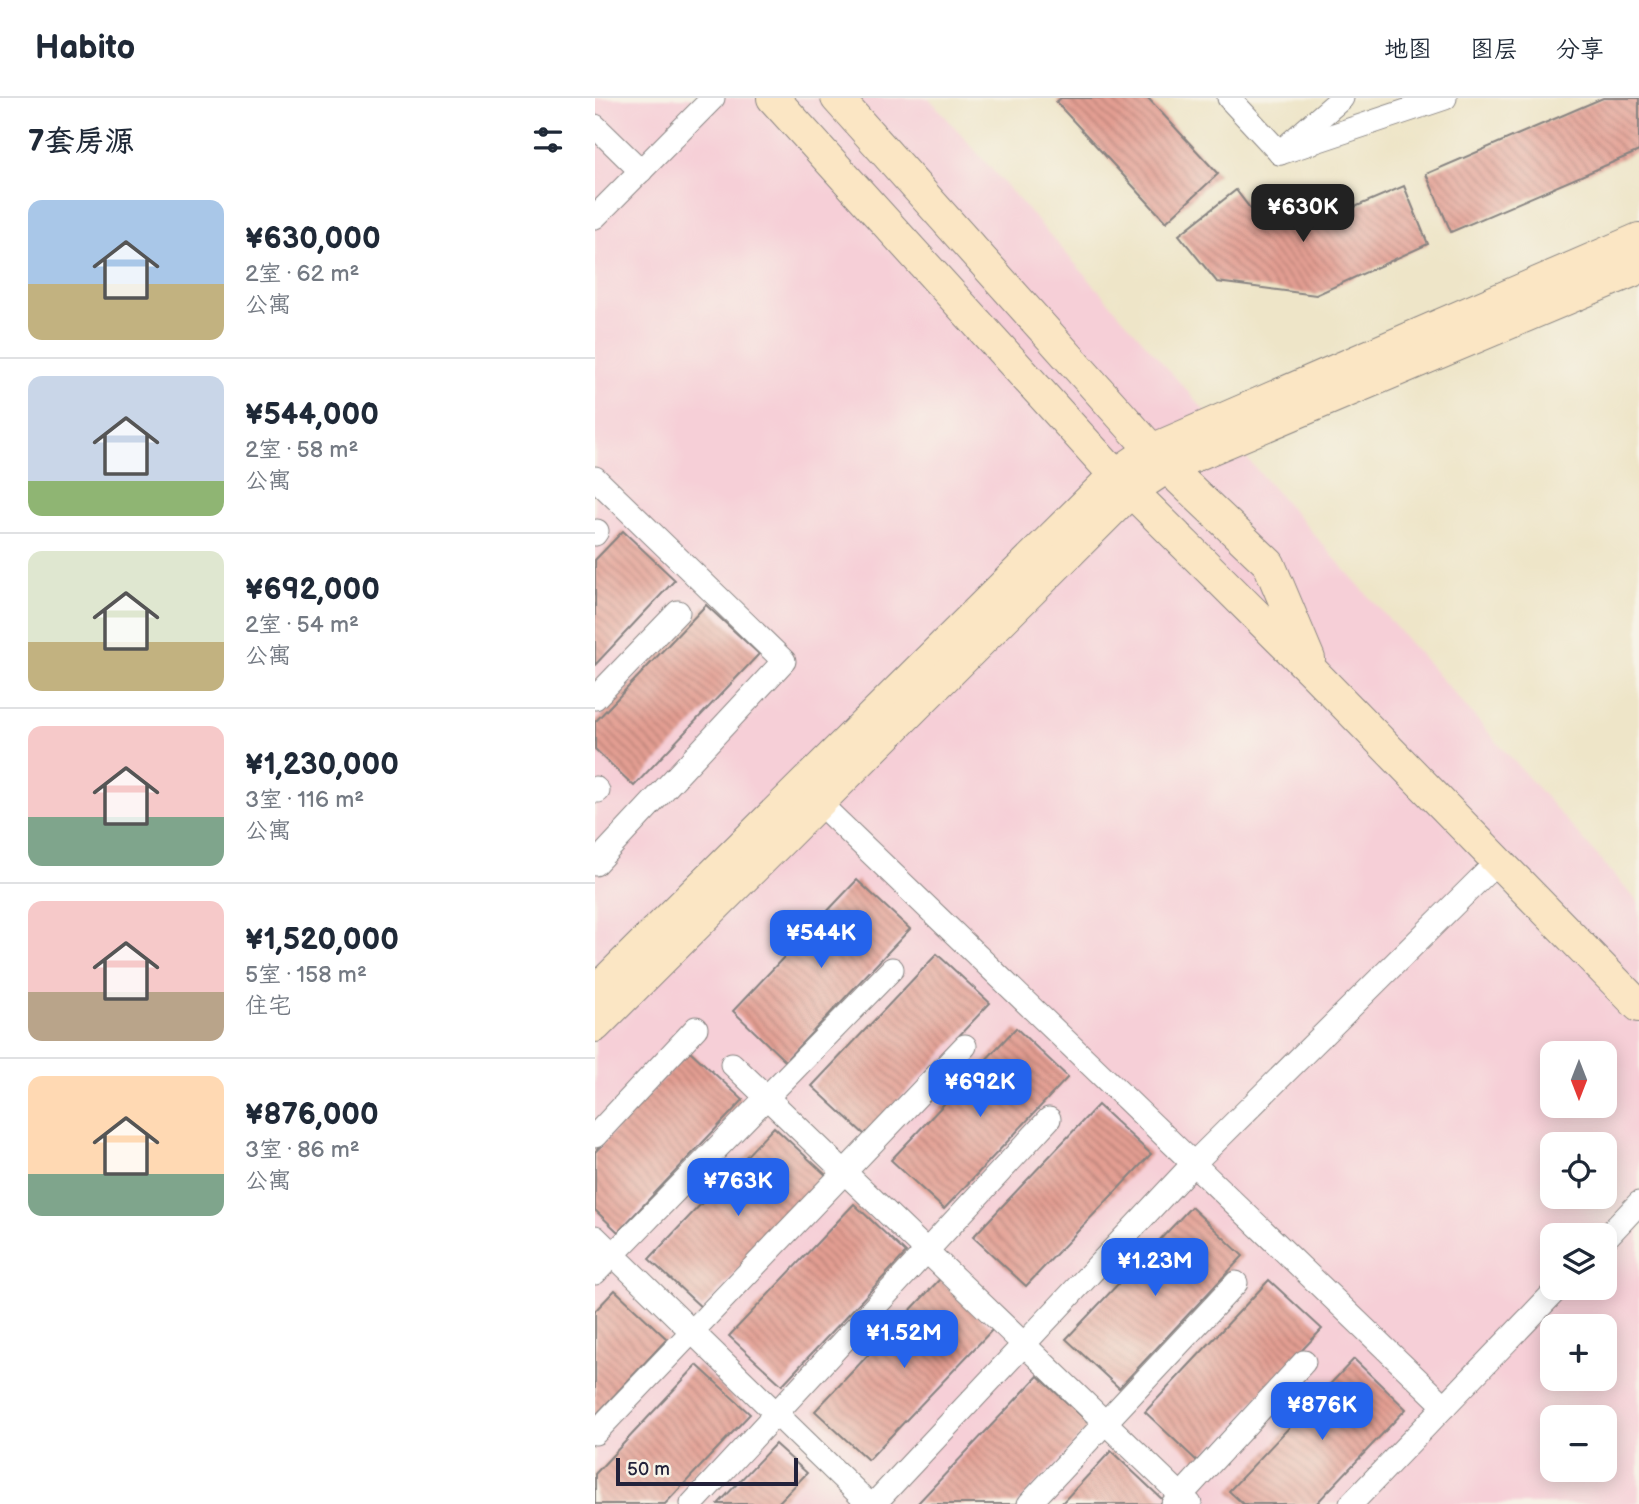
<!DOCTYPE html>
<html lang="zh">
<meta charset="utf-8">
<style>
body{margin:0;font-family:"Balsamiq Sans","LXGW WenKai TC",sans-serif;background:#f2f2f3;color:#1f2937;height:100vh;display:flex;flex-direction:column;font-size:26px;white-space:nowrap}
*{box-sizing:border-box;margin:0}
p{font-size:23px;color:#747a83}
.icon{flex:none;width:38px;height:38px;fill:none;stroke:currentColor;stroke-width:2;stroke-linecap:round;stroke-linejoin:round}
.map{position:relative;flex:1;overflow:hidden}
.sheet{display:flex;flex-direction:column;background:#fff;width:595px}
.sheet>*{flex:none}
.needle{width:46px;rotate:180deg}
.fabs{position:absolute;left:945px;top:943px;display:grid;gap:14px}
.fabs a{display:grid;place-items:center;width:77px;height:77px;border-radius:14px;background:#fff;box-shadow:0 4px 18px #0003;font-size:35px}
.scale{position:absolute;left:21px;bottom:18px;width:182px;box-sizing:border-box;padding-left:7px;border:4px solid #22223b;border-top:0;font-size:19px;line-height:24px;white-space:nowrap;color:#22223b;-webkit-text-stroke:5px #f7f3e8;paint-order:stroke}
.price{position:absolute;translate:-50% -60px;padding:0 16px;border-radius:14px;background:#2563eb;color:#fff;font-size:23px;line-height:46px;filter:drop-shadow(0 2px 4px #0008)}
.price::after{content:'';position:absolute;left:50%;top:42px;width:21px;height:16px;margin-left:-10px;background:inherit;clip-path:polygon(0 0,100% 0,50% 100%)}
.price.on{background:#222;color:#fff}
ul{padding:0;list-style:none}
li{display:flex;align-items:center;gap:21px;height:175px;padding:0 28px}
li+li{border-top:2px solid #e0e1e3}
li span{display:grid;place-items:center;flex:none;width:196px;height:140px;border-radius:14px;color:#555}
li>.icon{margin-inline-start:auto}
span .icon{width:84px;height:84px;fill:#fffc;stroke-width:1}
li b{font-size:30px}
h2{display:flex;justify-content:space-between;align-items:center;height:84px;padding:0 28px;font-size:30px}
header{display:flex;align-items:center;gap:42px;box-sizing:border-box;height:98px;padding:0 35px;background:#fff;border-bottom:2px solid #e0e1e3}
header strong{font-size:33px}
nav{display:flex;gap:38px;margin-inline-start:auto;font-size:24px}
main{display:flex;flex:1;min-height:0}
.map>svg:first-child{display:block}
.built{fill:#f6cfd7;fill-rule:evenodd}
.building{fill:url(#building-back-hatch)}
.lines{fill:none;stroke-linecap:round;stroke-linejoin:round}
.street-casing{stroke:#888482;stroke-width:25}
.secondary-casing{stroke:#888482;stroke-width:34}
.street{stroke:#fff;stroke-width:23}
.secondary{stroke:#fbe6c4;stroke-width:32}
</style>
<header>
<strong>Habito</strong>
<nav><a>地图</a><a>图层</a><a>分享</a></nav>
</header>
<main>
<section class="sheet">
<h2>7套房源<svg class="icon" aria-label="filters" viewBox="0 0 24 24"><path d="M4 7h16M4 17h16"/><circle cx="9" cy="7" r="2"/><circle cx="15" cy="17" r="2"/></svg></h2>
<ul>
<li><span style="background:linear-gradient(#a9c7e8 60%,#c2b280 0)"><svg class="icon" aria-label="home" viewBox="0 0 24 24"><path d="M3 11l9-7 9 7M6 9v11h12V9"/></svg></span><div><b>¥630,000</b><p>2室 · 62 m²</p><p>公寓</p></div></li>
<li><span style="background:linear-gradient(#c9d6e8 75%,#8fb573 0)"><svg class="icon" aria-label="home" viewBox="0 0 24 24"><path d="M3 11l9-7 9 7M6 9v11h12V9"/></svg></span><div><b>¥544,000</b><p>2室 · 58 m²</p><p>公寓</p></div></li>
<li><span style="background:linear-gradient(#dfe7d0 65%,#c2b280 0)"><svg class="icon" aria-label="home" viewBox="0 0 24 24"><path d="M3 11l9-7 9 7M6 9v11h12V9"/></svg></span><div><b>¥692,000</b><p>2室 · 54 m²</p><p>公寓</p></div></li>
<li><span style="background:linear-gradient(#f6c9c9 65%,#7fa58c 0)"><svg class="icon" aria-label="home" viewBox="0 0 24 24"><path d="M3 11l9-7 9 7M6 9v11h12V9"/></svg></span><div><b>¥1,230,000</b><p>3室 · 116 m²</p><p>公寓</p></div></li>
<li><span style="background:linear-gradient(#f6c9c9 65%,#b9a48a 0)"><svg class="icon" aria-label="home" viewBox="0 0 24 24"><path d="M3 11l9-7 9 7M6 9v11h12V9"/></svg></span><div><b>¥1,520,000</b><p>5室 · 158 m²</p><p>住宅</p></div></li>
<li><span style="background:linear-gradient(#ffd9b3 70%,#7fa58c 0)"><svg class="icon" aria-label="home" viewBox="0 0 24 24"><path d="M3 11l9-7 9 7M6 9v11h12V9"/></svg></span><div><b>¥876,000</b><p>3室 · 86 m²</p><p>公寓</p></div></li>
</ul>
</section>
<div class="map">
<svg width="1044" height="1406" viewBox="0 0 1044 1406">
<defs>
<pattern id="building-back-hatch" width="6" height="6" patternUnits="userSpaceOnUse" patternTransform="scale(1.75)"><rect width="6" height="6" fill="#e39e92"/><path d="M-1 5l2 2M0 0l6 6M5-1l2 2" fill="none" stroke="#b88078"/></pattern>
</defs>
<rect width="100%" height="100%" fill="#f7f3e8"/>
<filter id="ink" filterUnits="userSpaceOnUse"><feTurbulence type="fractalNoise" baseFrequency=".0143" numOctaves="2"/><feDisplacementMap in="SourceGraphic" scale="14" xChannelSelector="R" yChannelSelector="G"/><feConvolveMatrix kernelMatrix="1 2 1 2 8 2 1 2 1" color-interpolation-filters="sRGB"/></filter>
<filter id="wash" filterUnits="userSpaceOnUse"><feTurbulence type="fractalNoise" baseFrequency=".00686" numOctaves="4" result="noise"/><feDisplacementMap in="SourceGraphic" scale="28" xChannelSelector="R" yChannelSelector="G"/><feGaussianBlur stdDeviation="1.57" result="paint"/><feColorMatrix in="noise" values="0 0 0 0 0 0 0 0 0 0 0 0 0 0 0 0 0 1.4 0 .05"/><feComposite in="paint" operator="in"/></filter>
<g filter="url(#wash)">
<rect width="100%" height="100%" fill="#eee5c8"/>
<path class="built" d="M0 0H334L1044 805V1406H0ZM957 956H1010V1008H957ZM957 1046H1010V1099H957ZM957 1138H1010V1190H957ZM957 1228H1010V1281H957ZM957 1320H1010V1372H957Z"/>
<g id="blocks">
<g class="building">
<path d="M466 0H553L623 76 571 124 461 4Z"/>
<path d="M1008 0H1044V53L856 134 831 76Z"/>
<path d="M809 88 833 146 721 197 622 184 584 137 641 92 661 118 720 126Z"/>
<path d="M28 433 80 482 0 567V462Z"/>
<path d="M111 507 164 556 39 688 0 651V624Z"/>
<path d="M262 782 315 831 190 963 138 913Z"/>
<path d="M342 856 395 905 270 1037 217 988Z"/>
<path d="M421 930 473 979 349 1111 296 1062Z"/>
<path d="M95 953 148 1002 23 1134 0 1112V1054Z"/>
<path d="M503 1007 556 1056 431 1188 378 1139Z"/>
<path d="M179 1029 232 1078 107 1210 54 1161Z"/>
<path d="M259 1106 311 1155 187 1287 134 1238Z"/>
<path d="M596 1109 648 1158 524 1290 471 1241Z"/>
<path d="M345 1181 398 1231 273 1362 220 1313Z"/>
<path d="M674 1182 727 1231 602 1363 550 1314Z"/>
<path d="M20 1192 72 1241 0 1318V1213Z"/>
<path d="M759 1261 811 1311 721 1406H648L634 1393Z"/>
<path d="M102 1267 155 1316 70 1406H0V1376Z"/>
<path d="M443 1278 496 1327 422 1406H322Z"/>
<path d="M180 1346 212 1375 184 1404 186 1406H123Z"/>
<path d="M516 1353 569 1403 565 1406H466Z"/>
</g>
</g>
</g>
<g filter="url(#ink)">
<use href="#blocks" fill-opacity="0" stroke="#888482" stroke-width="2"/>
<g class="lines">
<g class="street-casing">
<g id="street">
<path d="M634 0 685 55"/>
<path d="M0 28 46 73"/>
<path d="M692 48 747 0"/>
<path d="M685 55 850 0"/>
<path d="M0 119 118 0"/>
<path d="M0 380 189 563 0 766"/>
<path d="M0 436 2 433"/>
<path d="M0 600 83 514"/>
<path d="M0 690 3 693"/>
<path d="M224 705 850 1308"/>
<path d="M137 966 595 1406"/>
<path d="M0 1038 101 930"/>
<path d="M0 1139 274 1406"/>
<path d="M1010 1141 1044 1105"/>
<path d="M0 1175 297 871"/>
<path d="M0 1335 370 948"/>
<path d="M97 1406 454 1021"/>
<path d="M279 1406 598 1066 903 763"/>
<path d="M434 1406 641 1185"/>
<path d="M578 1406 709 1264"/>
<path d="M756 1406 963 1190"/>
</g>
</g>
<g class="secondary-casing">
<g id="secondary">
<path d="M178 0 520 377 720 576 1044 908"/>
<path d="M242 0 572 369 674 466 714 561"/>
<path d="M0 894 520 377 557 352 1044 141"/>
<path d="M0 928 537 392 572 369 1044 170"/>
</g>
</g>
<use href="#street" class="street"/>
<use href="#secondary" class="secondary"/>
</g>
</g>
</svg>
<div class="fabs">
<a><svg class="needle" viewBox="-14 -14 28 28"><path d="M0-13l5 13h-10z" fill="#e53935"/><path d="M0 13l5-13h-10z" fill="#747a83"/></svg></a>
<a><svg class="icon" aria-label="locate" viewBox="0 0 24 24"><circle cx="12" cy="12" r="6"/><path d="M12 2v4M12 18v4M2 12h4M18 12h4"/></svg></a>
<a><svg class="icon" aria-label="layers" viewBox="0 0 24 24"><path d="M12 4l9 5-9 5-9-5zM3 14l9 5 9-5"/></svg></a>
<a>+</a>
<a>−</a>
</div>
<div class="scale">50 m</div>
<b class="price on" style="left:708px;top:146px">¥630K</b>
<b class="price" style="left:226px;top:872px">¥544K</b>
<b class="price" style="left:385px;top:1021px">¥692K</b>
<b class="price" style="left:143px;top:1120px">¥763K</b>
<b class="price" style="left:560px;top:1200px">¥1.23M</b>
<b class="price" style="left:309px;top:1272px">¥1.52M</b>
<b class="price" style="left:727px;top:1344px">¥876K</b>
</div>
</main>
